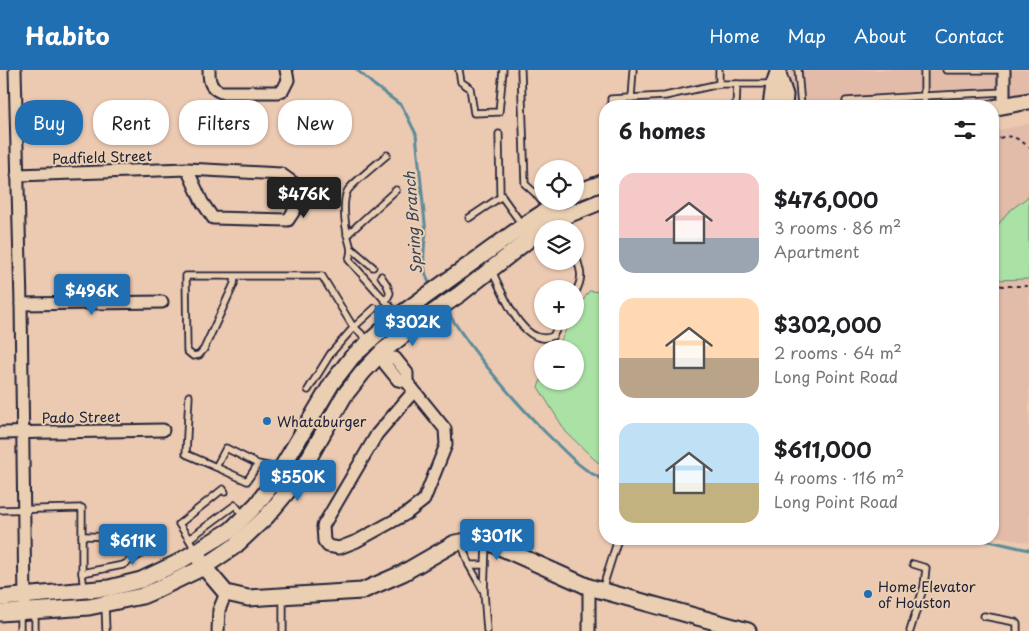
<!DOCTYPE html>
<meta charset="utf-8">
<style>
body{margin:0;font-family:"Playpen Sans",sans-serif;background:#f6f6f6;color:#202124;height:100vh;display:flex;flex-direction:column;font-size:19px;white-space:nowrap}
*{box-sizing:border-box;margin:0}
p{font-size:16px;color:#757577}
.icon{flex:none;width:28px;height:28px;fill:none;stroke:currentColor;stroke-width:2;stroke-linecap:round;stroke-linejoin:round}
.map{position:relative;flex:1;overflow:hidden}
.details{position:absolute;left:599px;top:30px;width:400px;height:445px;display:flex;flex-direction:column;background:#fff;border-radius:20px;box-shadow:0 1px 4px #0004}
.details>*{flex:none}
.hud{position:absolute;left:15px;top:30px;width:475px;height:45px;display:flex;gap:10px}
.tools{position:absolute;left:534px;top:90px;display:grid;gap:10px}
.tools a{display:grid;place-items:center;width:50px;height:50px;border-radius:50%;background:#fff;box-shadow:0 1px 4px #0004;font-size:25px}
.price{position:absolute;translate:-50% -42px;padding:0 11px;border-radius:5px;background:#1f6fb2;color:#fff;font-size:16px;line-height:32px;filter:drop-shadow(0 1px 2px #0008)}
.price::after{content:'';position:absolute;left:50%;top:30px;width:15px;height:11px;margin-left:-8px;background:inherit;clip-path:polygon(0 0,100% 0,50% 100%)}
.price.on{background:#222;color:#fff}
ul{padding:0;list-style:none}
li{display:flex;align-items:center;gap:15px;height:125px;padding:0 20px}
li span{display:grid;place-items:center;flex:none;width:140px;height:100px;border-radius:15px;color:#555}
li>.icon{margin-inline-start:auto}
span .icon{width:60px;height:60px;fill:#fffc;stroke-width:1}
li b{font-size:21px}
h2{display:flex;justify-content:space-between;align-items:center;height:60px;padding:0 20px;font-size:21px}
.chip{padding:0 18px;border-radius:20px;background:#fff;box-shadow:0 1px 4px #0004;font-size:18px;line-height:45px}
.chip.on{background:#1f6fb2;color:#fff}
header{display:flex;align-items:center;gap:30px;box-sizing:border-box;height:70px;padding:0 25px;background:#1f6fb2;color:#fff}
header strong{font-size:24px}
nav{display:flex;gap:28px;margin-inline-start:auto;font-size:18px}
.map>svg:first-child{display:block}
.built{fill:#e2bba9}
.green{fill:#aae1a4;stroke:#668270}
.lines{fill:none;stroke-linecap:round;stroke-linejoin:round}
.stream{stroke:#5c8c9a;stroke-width:3}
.lane-casing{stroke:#22223b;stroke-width:9}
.street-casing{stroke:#22223b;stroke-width:15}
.secondary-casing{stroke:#22223b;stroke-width:19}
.path{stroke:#22223b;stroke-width:2;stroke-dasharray:4 4;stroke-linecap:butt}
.lane{stroke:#ebcfb2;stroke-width:5.5}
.street{stroke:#ebcfb2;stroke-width:11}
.secondary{stroke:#ebcfb2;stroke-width:15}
.poi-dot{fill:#1f6fb2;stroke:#ebcfb2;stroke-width:2}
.labels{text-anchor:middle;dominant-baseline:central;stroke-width:4;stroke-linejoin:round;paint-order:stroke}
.street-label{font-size:14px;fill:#22223b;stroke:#ebcfb2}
.poi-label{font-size:14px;fill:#22223b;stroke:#ebcfb2;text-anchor:start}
.water-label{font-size:15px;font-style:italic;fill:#35455b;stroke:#ebcfb2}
</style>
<header>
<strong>Habito</strong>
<nav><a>Home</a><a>Map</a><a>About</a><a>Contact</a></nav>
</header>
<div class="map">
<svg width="1029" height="561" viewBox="0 0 1029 561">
<rect width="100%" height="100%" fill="#ecc9b1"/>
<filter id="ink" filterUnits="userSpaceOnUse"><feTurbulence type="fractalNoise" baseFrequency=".02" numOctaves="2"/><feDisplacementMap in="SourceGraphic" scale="10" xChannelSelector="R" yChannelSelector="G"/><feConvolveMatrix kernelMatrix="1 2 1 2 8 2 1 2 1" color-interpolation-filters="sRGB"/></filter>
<g filter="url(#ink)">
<g class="built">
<path d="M790 0H1029V22L950 36H791Z"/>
<path d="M1029 54V473L993 465V61Z"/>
</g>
<g class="green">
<path d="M1029 126V209L993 210V162L1007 143Z"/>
<path d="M589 221 605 222V397L595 390 566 362 538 317 542 308V311H575V279H557L570 251H575V243Z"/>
</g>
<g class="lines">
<g class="stream">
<path d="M357 0 374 15 402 36 416 64 426 163C423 180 421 201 431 216"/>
<path d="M445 238C473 283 509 325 546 363 564 380 581 401 605 410"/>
<path d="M980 469 1029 480"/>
</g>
<g class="lane-casing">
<g id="lane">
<path d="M459 0 461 12 470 18 474 43 499 42 503 0"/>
<path d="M521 0 525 114 535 123 547 138"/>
<path d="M798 0 801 36"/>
<path d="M946 0H1004"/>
<path d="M719 14H774"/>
<path d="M631 28 633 0"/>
<path d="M611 36V29L665 26 719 14V0"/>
<path d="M736 36 737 14"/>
<path d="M847 36 846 31 924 26V0"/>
<path d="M925 36 924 26 1004 22"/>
<path d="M499 64 500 124 523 156"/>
<path d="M387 85C378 93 354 112 348 120 342 130 345 152 347 163 349 176 353 176 349 190L397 244"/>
<path d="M469 148 502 126"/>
<path d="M347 165 396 120"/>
<path d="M352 179 373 197"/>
<path d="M575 184C581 201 584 207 575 223"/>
<path d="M492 201C502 221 523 280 553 266L561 251"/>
<path d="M235 206 234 214 204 279 199 285 193 286 187 281 186 206H322L352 255 368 270"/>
<path d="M381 206 387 215 390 223 386 231"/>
<path d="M308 320 331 283 354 257 375 238"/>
<path d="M189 326 186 384 216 397"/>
<path d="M258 394 247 411 216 397 226 378 258 394 272 397 278 400"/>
<path d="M0 440 82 438V503"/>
<path d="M82 466 125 467 148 480"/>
<path d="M189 469 179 454 223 419 225 422"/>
<path d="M461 472 469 495 484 522"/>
<path d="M486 473 484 522 487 561"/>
<path d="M196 482 189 469 235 435 244 446"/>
<path d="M469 495H485"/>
<path d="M84 520 82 503 123 495 148 480"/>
<path d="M602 520 618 469"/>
<path d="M283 526V561"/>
<path d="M105 535 106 561"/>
<path d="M984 546 1015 552 1017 554V561"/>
<path d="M20 561V549L26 541 35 549V561"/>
<path d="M910 561 924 516 926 498 913 494"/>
</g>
</g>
<g class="street-casing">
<g id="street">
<path d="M15 0 21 234 25 533"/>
<path d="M209 0C209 11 210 18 221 22H278L283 20 288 10 286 0"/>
<path d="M1004 36V0"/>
<path d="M17 105 187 99 281 104 295 114 298 135 288 150 213 148 202 132 187 99"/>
<path d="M21 234 162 232"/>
<path d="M383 282 387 288 385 294 398 310 407 312"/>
<path d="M387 288H395L407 303V312L445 359 446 375 424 430 406 444 357 471 339 478 328 476 324 471 323 456 377 364 414 321"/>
<path d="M0 363 163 360"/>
<path d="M218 561 219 540 226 523"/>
<path d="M589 561V517"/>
</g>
</g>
<g class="secondary-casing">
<g id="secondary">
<path d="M778 4 785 25 784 36"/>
<path d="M771 36 774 14 779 0"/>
<path d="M992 38 1029 31"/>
<path d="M575 123 605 112"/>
<path d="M543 159 555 150 605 130"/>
<path d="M199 488 204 497 226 523 248 528 362 521 403 503 455 473 473 470 486 471 589 517 748 561"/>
<path d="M0 528 109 518 141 510 177 493 231 460 257 434 272 414 332 313 352 287 397 247 523 156 561 131"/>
<path d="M0 543 89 537 142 526 156 520 204 497 235 476 267 446 287 422 306 393 344 326 363 302 383 281 425 248 460 224 542 159"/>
</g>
</g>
<g class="path">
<path d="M992 71C1009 63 1015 66 1029 77"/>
<path d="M992 80 994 81 992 87"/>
<path d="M992 214 1003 216H1029"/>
</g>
<use href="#lane" class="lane"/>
<use href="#street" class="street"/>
<use href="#secondary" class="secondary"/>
</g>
</g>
<g class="poi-dot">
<circle cx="267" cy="351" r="5"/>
<circle cx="868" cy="524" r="5"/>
</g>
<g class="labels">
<g class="street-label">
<text transform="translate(102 87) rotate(-2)">Padfield Street</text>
<text transform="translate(81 347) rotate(-1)">Pado Street</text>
</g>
<g class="poi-label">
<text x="277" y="351">Whataburger</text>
<text x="878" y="516">Home Elevator<tspan x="878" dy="16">of Houston</tspan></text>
</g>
<g class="water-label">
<text transform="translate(412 153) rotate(-94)">Spring Branch</text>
</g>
</g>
</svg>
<div class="tools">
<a><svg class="icon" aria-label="locate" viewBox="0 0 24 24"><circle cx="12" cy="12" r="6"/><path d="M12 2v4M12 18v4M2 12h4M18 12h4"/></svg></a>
<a><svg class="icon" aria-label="layers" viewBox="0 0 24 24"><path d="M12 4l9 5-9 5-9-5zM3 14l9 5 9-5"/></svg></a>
<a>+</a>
<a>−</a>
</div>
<b class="price on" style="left:304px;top:149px">$476K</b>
<b class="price" style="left:92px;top:246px">$496K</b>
<b class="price" style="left:413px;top:277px">$302K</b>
<b class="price" style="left:298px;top:432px">$550K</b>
<b class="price" style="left:497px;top:491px">$301K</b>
<b class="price" style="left:133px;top:496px">$611K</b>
<div class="hud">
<a class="chip on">Buy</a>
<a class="chip">Rent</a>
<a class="chip">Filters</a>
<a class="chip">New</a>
</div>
<section class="details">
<h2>6 homes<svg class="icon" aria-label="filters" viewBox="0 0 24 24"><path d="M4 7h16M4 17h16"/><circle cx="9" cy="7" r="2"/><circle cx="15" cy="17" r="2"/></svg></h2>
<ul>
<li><span style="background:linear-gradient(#f6c9c9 65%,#9aa5b1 0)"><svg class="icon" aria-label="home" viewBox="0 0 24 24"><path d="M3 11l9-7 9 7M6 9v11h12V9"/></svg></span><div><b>$476,000</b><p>3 rooms · 86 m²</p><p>Apartment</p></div></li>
<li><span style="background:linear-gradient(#ffd9b3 60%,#b9a48a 0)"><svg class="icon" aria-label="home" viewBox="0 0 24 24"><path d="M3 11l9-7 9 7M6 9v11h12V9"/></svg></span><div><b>$302,000</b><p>2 rooms · 64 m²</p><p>Long Point Road</p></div></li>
<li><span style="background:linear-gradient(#bfe0f5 60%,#c2b280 0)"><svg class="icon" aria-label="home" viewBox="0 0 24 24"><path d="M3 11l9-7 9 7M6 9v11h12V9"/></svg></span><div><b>$611,000</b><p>4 rooms · 116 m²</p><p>Long Point Road</p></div></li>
</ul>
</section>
</div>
